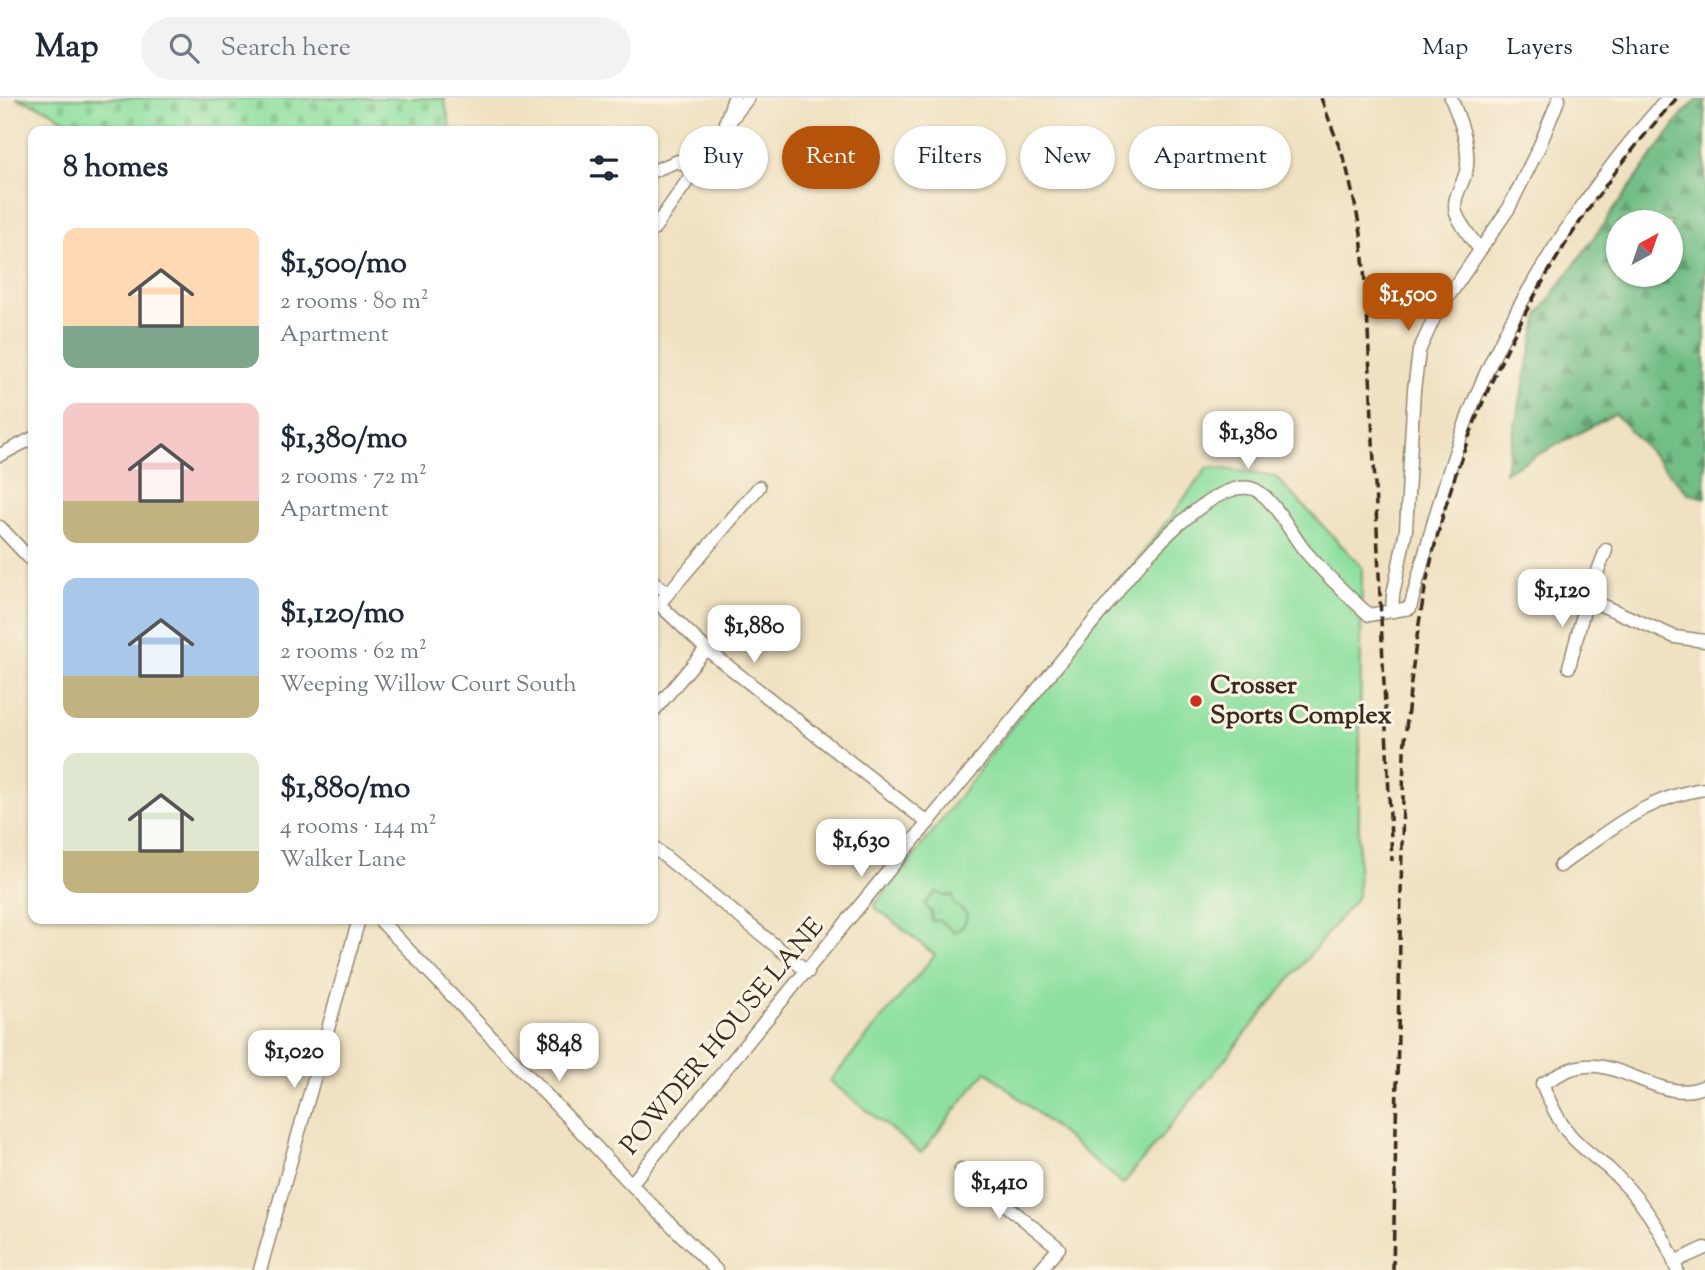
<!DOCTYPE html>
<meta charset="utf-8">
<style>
body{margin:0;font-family:"Sorts Mill Goudy",serif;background:#f2f2f3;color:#1f2937;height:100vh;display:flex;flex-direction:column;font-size:26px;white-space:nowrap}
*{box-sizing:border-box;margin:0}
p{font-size:23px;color:#747a83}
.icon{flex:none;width:38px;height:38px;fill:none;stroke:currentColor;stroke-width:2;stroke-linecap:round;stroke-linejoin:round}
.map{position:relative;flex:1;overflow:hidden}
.sheet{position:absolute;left:28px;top:28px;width:630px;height:798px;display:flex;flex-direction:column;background:#fff;border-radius:14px;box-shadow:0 2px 5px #0004}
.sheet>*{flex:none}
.banner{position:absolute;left:679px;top:28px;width:665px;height:63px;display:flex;gap:14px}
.needle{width:46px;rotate:40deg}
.fabs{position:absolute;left:1606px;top:112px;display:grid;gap:14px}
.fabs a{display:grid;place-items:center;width:77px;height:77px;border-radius:50%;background:#fff;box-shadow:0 2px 5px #0004;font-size:35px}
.price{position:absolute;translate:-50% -60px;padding:0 16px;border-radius:14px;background:#fff;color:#222;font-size:23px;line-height:46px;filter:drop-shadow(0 2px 4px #0008)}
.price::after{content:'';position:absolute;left:50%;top:42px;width:21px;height:16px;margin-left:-10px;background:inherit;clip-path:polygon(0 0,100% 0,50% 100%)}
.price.current{background:#b45309;color:#fff}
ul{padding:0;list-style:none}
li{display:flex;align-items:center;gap:21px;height:175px;padding:0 35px}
li span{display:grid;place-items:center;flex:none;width:196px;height:140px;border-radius:14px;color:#555}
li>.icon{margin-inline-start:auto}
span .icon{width:84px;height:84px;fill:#fffc;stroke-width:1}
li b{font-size:30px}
h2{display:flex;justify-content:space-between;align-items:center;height:84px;padding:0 35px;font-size:30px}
.pill{padding:0 24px;border-radius:32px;background:#fff;box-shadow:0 2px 5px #0004;font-size:24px;line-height:63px}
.pill.current{background:#b45309;color:#fff}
header{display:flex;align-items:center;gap:42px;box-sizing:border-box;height:98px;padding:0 35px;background:#fff;border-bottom:2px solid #e0e1e3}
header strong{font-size:33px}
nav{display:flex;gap:38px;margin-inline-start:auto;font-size:24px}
.search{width:490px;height:63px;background:#f2f2f3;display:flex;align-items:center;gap:18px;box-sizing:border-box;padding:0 24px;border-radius:38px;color:#747a83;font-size:26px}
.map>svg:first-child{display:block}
.green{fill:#8ee0a0;stroke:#64855f;stroke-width:2}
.forest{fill:url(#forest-firs);stroke:#567452;stroke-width:2;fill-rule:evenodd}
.cemetery{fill:url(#cemetery-stones);stroke:#64855f;stroke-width:2}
.park{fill:url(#park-tufts);stroke:#64855f;stroke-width:2}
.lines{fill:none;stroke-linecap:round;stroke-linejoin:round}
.street-casing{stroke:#958670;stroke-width:15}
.street{stroke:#fff;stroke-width:12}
.rail{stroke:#3b2a1e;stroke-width:3.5;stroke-dasharray:10 5;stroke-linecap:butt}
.poi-dot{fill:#c8321e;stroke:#fcf5e5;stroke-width:2.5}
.labels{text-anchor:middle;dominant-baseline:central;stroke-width:6;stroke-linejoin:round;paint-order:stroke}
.poi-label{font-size:26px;font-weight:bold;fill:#3b2a1e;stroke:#fcf5e5;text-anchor:start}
.street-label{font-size:26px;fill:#3b2a1e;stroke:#fcf5e5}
</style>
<header>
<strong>Map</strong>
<div class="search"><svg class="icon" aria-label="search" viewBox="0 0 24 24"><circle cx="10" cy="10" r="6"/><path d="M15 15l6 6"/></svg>Search here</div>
<nav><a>Map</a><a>Layers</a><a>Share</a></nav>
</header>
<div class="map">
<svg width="1705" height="1172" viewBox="0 0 1705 1172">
<defs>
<pattern id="forest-firs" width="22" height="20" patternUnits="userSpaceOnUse" patternTransform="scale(1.75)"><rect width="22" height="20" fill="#72be86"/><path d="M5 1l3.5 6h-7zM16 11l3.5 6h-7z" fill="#5f9b6d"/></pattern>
<pattern id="cemetery-stones" width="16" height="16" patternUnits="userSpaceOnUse" patternTransform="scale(1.75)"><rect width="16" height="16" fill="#8ee0a0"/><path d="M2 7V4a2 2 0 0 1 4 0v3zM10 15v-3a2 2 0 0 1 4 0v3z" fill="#7bc089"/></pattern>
<pattern id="park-tufts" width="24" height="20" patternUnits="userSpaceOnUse" patternTransform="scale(1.75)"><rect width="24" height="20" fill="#8ee0a0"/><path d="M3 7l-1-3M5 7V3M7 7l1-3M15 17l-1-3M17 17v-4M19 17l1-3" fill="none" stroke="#7bc089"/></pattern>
</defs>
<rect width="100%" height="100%" fill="#fcf5e5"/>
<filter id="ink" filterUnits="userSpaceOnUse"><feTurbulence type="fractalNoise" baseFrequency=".0143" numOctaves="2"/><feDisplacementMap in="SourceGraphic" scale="14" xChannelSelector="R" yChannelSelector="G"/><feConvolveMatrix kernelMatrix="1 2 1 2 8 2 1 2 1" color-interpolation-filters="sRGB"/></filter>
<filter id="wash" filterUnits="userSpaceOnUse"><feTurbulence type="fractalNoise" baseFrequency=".00686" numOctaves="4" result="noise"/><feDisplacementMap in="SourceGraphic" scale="28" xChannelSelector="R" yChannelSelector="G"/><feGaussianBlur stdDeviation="1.57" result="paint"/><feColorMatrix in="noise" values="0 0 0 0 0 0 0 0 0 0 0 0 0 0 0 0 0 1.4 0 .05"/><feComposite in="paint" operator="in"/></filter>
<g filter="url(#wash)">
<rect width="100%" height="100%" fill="#efe1c1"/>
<path class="green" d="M1208 369 1275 378 1362 469 1358 798 1123 1086 986 973 921 1055 830 983 935 857 874 808 930 737Z"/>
<path class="forest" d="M1700 0H1705V400L1688 395 1615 316 1505 374 1539 216 1684 14ZM1619 124H1671V177H1619Z"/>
<path class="cemetery" d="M16 0H444L451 33H80L49 12Z"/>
<path class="park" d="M936 794 945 798 953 797V805L967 816C967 823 962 832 954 834L939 822 932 823 931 815 925 806Z"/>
</g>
<g filter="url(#ink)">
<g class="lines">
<g class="street-casing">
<g id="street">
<path d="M1451 0C1460 23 1469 43 1467 68 1466 84 1451 98 1456 115 1461 128 1472 141 1480 152"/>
<path d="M726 23 734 0"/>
<path d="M653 73 678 63 694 73"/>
<path d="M653 132 723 32 748 0"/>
<path d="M0 357 33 340"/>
<path d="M759 389 659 506 706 551 928 725"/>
<path d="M0 429 33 464"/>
<path d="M653 483 668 495"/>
<path d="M1587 501 1675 539 1705 543"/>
<path d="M1392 513 1410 510C1429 440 1447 371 1474 303 1516 199 1592 83 1668 0"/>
<path d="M1569 569 1587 501 1606 452"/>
<path d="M653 614 706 551"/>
<path d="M653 749 808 874"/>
<path d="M1560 768C1605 735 1648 698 1705 691"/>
<path d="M379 821 631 1086 716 1172"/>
<path d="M961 1071 1059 1150 1040 1172"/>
<path d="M631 1086 1116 496C1134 468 1223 368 1259 394 1277 406 1291 436 1305 453 1325 476 1347 497 1369 517L1392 513 1393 497 1406 432 1414 292 1419 253 1435 218 1509 110 1540 47 1559 0"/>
<path d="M1674 1164 1705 1150"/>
<path d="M260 1172 359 821"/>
<path d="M1677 1172C1664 1133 1638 1097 1608 1070 1595 1060 1582 1050 1571 1038 1558 1023 1550 1004 1542 986 1551 981 1561 975 1571 971 1619 954 1660 1009 1705 988"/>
</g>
</g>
<use href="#street" class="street"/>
<g class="rail">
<path d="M1321 0 1346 67 1354 102 1361 135 1367 210 1392 763"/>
<path d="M1393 1172 1404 653C1410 587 1417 523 1432 459 1472 291 1560 128 1677 0"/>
</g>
</g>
</g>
<circle class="poi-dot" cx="1196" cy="603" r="7"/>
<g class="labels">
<g class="poi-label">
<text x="1210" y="588">Crosser<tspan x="1210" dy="30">Sports Complex</tspan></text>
</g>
<g class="street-label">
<text transform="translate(723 939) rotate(-50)">POWDER HOUSE LANE</text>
</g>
</g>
</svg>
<div class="fabs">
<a><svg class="needle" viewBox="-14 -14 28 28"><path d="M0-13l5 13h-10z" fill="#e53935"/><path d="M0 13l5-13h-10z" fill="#747a83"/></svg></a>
</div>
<b class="price current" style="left:1408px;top:235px">$1,500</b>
<b class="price" style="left:1248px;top:373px">$1,380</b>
<b class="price" style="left:1562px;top:531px">$1,120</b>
<b class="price" style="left:754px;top:567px">$1,880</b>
<b class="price" style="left:861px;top:781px">$1,630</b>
<b class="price" style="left:559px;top:985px">$848</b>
<b class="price" style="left:294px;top:992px">$1,020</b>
<b class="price" style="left:999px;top:1123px">$1,410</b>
<div class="banner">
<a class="pill">Buy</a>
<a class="pill current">Rent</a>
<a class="pill">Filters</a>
<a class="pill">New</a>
<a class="pill">Apartment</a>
</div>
<section class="sheet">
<h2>8 homes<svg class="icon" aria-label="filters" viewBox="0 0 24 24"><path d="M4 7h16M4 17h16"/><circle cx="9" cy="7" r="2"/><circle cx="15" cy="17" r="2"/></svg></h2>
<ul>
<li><span style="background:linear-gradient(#ffd9b3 70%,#7fa58c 0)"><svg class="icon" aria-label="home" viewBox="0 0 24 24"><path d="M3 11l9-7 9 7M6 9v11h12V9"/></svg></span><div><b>$1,500/mo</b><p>2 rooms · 80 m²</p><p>Apartment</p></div></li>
<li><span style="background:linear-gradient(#f6c9c9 70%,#c2b280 0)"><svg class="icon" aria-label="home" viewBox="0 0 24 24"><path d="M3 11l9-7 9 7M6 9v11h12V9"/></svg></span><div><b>$1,380/mo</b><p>2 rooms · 72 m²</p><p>Apartment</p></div></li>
<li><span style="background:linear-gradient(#a9c7e8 70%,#c2b280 0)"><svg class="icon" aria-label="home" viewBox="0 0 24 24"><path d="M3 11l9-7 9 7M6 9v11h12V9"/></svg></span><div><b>$1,120/mo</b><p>2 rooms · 62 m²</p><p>Weeping Willow Court South</p></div></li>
<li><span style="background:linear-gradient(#dfe7d0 70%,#c2b280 0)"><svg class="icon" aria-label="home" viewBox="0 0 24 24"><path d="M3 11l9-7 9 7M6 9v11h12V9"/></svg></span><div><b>$1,880/mo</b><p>4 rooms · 144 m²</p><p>Walker Lane</p></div></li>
</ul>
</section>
</div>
